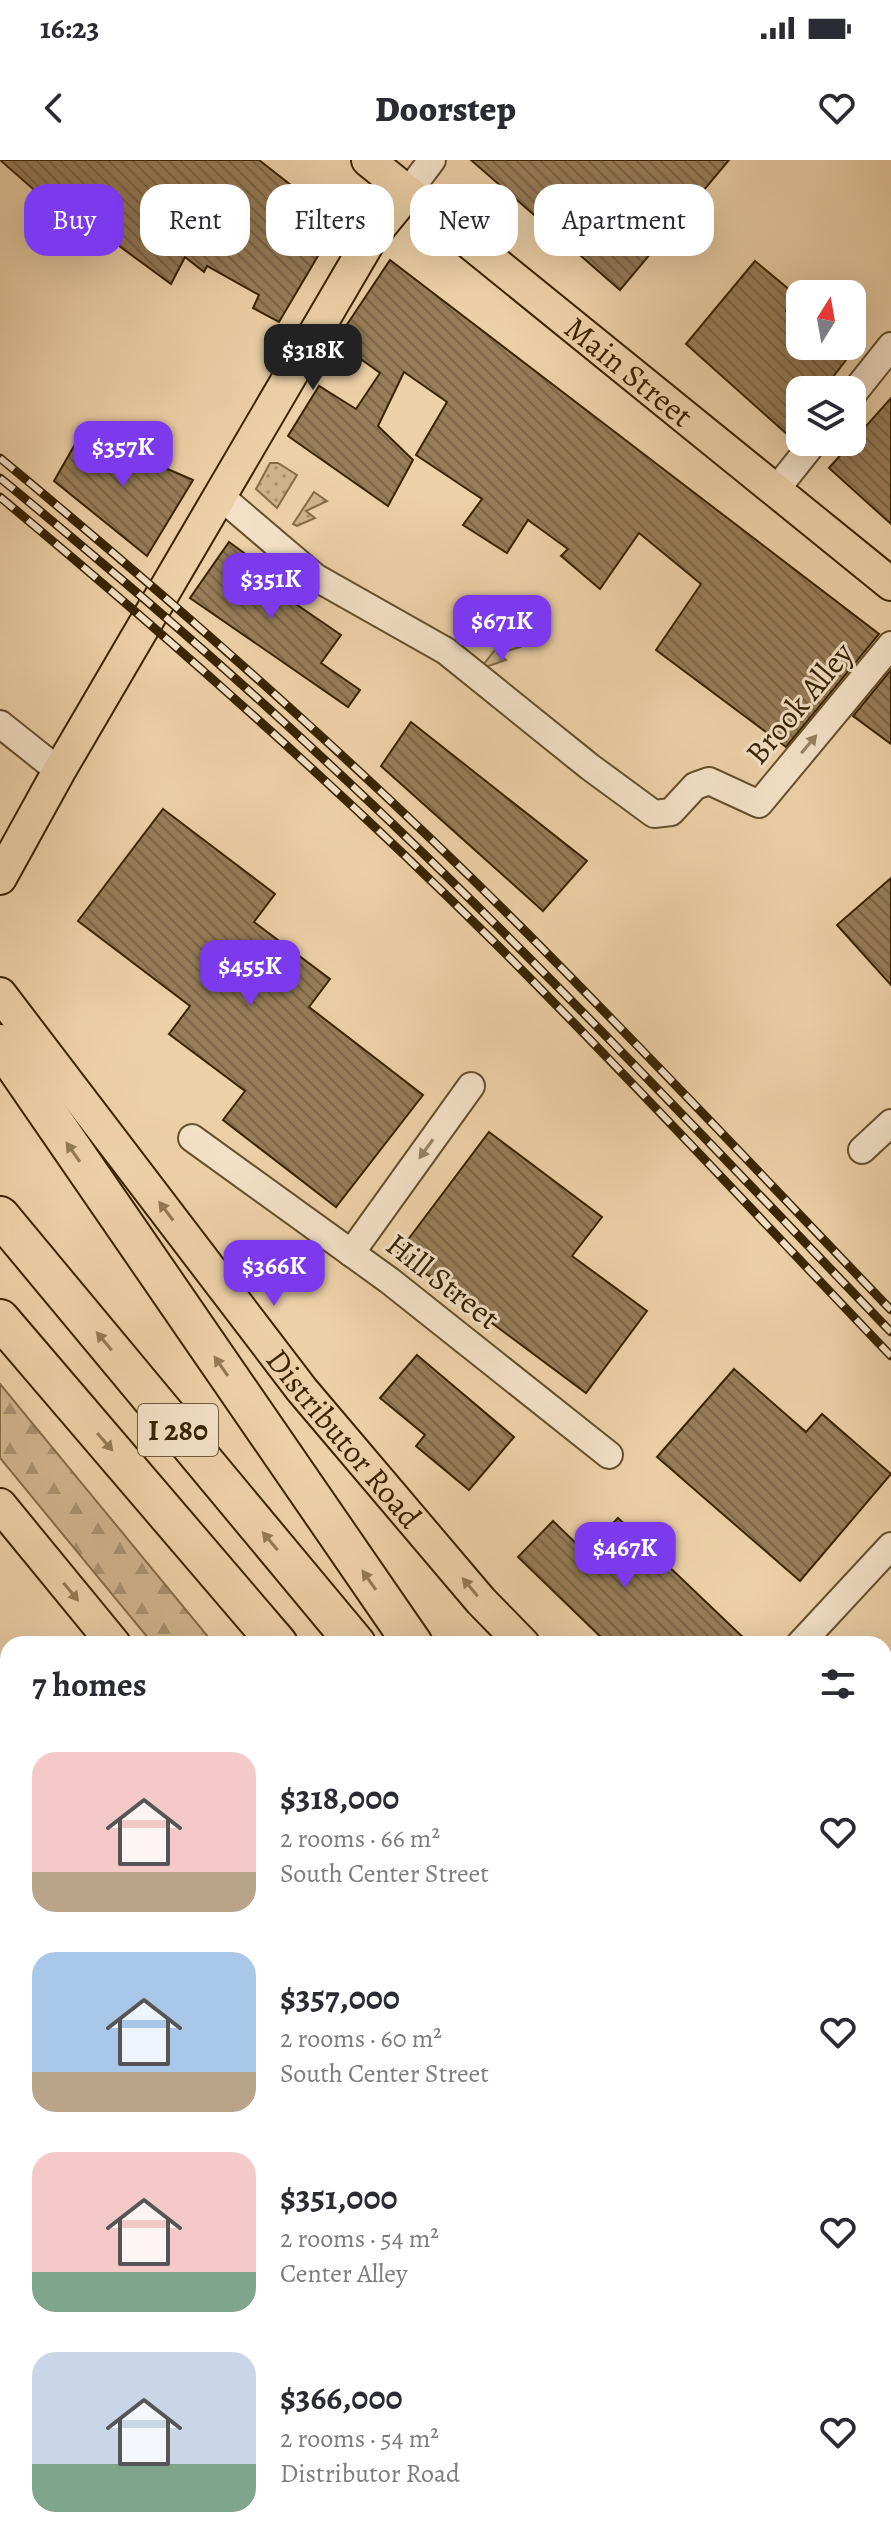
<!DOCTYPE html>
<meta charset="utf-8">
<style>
body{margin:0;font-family:Alegreya,serif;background:#f2f2f3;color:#2b2b33;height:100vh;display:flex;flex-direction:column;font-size:30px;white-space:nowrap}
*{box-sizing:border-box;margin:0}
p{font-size:26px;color:#7c7c81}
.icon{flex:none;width:44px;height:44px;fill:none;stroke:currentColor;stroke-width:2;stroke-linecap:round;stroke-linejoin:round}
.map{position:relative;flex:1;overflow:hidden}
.panel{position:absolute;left:0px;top:1476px;width:892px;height:912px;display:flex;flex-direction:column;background:#fff;border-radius:24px 24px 0 0;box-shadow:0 8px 32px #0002}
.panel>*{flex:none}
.banner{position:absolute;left:24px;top:24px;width:844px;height:72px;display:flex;gap:16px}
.needle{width:52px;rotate:11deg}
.tools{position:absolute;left:786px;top:120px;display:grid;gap:16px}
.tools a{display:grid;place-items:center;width:80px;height:80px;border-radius:16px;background:#fff;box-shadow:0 8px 32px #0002;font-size:40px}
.price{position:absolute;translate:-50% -68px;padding:0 18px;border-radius:16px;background:#7c3aed;color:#fff;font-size:26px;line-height:52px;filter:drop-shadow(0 2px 4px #0008)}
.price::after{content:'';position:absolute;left:50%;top:48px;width:24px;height:18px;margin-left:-12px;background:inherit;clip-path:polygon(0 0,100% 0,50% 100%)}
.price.on{background:#222;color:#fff}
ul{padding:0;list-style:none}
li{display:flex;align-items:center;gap:24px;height:200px;padding:0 32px}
li span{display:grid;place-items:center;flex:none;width:224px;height:160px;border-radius:24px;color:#555}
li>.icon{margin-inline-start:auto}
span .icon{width:96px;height:96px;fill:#fffc;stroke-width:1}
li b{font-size:34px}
h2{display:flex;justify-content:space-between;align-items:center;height:96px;padding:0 32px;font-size:34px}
.chip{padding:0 28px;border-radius:24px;background:#fff;box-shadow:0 8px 32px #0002;font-size:28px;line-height:72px}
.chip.on{background:#7c3aed;color:#fff}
.status{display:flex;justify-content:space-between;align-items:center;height:56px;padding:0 40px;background:#fff;direction:ltr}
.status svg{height:22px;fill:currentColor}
header{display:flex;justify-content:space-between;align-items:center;height:104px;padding:0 32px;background:#fff;font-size:36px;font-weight:800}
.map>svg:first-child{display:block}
.grass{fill:url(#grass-dots);stroke:#846c46;stroke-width:2}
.forest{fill:url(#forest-firs);stroke:#846c46;stroke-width:2}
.building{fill:url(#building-back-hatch);stroke:#3a2402;stroke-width:2}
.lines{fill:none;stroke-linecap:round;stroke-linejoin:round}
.minor-casing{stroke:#664f2b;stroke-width:30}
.major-casing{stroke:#3a2402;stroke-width:36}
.highway-casing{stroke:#3a2402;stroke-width:42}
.minor{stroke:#f3e0c6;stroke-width:26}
.major{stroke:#ecd0a7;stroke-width:32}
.highway{stroke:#ecd0a7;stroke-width:38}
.rail-casing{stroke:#3a2402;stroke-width:9}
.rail{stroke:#f3e0c6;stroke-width:6;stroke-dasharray:18;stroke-linecap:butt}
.oneway{fill:#968264}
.oneway2{fill:#937a54}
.labels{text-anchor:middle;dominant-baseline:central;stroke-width:6;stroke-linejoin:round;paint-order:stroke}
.shield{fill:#f3e0c6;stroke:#725c3d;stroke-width:2}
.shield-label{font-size:30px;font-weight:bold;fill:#3a2402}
.street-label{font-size:32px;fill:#3a2402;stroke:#f3e0c6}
</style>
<div class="status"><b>16:23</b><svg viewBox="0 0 49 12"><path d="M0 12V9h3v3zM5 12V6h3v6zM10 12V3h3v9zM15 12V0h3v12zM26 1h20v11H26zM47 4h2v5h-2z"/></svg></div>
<header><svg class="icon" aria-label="back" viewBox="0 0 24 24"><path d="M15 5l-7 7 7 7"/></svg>Doorstep<svg class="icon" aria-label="heart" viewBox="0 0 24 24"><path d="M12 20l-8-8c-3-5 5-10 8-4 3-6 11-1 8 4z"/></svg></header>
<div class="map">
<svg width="891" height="2388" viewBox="0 0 891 2388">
<defs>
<pattern id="grass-dots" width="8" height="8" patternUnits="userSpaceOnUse" patternTransform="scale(2)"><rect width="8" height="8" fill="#ceb38b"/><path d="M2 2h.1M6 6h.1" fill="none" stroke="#a8916f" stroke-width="1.8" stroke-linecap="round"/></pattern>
<pattern id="forest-firs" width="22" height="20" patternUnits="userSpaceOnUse" patternTransform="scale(2)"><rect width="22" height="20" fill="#ceb38b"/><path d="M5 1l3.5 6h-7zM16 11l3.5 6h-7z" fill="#a8916f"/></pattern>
<pattern id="building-back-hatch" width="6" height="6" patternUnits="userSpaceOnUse" patternTransform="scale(2)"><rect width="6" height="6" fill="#977d58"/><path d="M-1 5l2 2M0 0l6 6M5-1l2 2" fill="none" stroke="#7c6647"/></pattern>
</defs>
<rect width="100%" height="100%" fill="#ecd0a7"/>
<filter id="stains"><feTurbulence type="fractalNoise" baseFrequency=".0025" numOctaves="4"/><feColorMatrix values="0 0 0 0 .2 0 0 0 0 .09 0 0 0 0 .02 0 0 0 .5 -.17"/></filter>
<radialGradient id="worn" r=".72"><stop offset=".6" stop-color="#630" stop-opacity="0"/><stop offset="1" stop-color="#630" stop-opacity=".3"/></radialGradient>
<g class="grass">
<path d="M270 303H278L297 315 277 348 256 329Z"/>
<path d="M314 332 327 341 306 351 315 358 297 366 293 364Z"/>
<path d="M506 476 520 487 498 494 506 500 480 509Z"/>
</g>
<g class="forest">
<path d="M0 1224 214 1484H153L0 1298Z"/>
<path d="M884 1899 891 1906V1996L884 1991Z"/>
<path d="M884 2217 891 2222V2287L884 2282Z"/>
</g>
<g class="building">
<path d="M0 0H259L338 62 279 162 253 148 259 135 207 106 204 112 185 97 171 124 111 80 116 72 74 48 65 57Z"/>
<path d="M471 0H729L620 130Z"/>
<path d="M390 100 879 474 786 587 656 490 701 424 639 373 600 429 561 396 568 389 528 360 507 393 463 365 482 339 416 295 447 242 404 212 378 266 413 300 388 346 288 276 319 226 356 249 380 213 336 181Z"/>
<path d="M755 101 797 136 786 151 800 162V186H829L846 200 823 230H800V260L788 275 686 184Z"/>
<path d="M891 238V364L829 308Z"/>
<path d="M82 272 193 320 147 396 54 321Z"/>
<path d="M229 382 262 406 255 416 341 475 321 503 360 530 348 547 190 438Z"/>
<path d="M891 510V584L853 556Z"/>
<path d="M411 562 587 701 543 751 381 606Z"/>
<path d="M163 649 275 734 254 762 330 819 309 847 423 935 336 1047 223 960 245 931 169 874 190 846 78 761Z"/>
<path d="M891 718V825L837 765Z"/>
<path d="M489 972 602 1057 572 1096 647 1151 586 1233 398 1093Z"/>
<path d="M417 1195 514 1277 469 1330 416 1286 425 1275 380 1238Z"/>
<path d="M734 1209 806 1272 822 1254 891 1314 800 1421 657 1297Z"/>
<path d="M618 1358 750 1484H608L518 1397 553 1361 585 1392Z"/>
</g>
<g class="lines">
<g class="minor-casing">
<g id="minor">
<path d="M408 32 432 0"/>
<path d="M852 235 891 186"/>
<path d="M775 331 814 282"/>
<path d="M220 336 315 417 446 491 590 607 654 654 671 652 695 626 709 621 759 644 891 485"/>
<path d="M0 564 59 611"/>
<path d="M192 978 390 1121 609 1295"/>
<path d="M862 990 891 963"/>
<path d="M351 1093 471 926"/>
<path d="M800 1484 891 1386"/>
<path d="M0 1679 8 1686"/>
<path d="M0 2079 8 2085"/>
<path d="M0 2379 8 2369"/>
<path d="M861 2380 872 2388"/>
<path d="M534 2388 541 2380"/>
</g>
</g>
<g class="major-casing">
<g id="major">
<path id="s1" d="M368 0 891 424"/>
<path d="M0 718 59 611 372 76 408 32"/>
<path id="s2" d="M0 834 302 1230 481 1441 523 1484"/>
<path d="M0 1345 114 1484"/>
<path d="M884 1854 891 1861"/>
<path d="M884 2325 891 2330"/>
</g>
</g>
<g class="highway-casing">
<g id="highway">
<path d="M0 884 413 1484"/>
<path d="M0 1056 356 1484"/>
<path d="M0 1159 278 1484"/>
<path d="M884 2054 891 2059"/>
<path d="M884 2141 891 2146"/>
<path d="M884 2192 891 2198"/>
</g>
</g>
<use href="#minor" class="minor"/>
<use href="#major" class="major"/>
<use href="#highway" class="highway"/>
<g class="rail-casing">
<g id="rail">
<path d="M0 298C180 447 355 601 520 766 646 892 768 1022 891 1150"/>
<path d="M0 318C112 410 222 504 328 603 523 784 706 980 891 1172"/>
<path d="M0 337C172 480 340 629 499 787 632 920 760 1059 891 1196"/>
</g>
</g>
<use href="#rail" class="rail"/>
</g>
<defs><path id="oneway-solid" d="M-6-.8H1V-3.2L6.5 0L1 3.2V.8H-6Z" transform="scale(2)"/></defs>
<g class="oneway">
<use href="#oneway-solid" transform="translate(809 584) rotate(-50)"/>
<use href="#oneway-solid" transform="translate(426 989) rotate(126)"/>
</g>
<g class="oneway2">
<use href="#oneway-solid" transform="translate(73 992) rotate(-125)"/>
<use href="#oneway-solid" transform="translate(166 1051) rotate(-127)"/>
<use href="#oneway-solid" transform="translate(104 1181) rotate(-130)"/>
<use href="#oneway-solid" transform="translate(221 1206) rotate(-125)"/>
<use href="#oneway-solid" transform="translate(105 1282) rotate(49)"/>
<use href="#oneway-solid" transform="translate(270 1381) rotate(-130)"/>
<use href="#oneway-solid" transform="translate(369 1420) rotate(-125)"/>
<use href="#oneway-solid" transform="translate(470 1427) rotate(-130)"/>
<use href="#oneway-solid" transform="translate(71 1432) rotate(51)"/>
</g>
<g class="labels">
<rect class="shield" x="138" y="1244" width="80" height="52" rx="6"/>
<g class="shield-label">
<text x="178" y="1270">I 280</text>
</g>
<g class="street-label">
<text stroke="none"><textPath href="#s1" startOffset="336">Main Street</textPath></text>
<text transform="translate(799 543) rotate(-50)">Brook Alley</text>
<text transform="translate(443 1121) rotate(38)">Hill Street</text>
<text stroke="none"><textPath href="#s2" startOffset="562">Distributor Road</textPath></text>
</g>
</g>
<rect width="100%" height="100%" filter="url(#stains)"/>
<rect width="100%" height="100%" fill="url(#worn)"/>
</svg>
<div class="tools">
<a><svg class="needle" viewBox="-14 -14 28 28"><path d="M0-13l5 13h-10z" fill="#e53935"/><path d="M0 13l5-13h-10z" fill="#7c7c81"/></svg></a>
<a><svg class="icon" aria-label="layers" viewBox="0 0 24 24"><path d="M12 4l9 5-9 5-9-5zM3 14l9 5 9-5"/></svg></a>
</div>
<b class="price on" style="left:313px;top:232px">$318K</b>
<b class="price" style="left:123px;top:329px">$357K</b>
<b class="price" style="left:271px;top:461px">$351K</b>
<b class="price" style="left:502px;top:503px">$671K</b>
<b class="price" style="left:250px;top:848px">$455K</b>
<b class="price" style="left:274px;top:1148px">$366K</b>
<b class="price" style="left:625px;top:1430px">$467K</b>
<div class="banner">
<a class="chip on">Buy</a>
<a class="chip">Rent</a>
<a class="chip">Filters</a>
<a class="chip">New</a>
<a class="chip">Apartment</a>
</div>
<section class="panel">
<h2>7 homes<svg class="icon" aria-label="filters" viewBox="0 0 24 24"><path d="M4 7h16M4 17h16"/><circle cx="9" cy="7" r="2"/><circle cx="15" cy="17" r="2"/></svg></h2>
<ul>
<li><span style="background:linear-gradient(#f6c9c9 75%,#b9a48a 0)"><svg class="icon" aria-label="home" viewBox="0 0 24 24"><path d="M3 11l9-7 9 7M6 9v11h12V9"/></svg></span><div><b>$318,000</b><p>2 rooms · 66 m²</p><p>South Center Street</p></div><svg class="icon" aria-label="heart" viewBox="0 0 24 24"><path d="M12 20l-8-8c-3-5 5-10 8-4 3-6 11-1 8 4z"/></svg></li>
<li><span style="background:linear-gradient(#a9c7e8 75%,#b9a48a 0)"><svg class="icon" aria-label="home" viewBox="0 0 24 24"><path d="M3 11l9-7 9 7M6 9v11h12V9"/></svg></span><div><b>$357,000</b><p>2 rooms · 60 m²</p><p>South Center Street</p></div><svg class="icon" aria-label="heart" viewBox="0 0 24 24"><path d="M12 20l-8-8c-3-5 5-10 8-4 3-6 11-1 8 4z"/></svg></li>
<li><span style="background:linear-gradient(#f6c9c9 75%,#7fa58c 0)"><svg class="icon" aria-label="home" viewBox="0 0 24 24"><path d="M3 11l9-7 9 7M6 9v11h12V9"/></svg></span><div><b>$351,000</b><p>2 rooms · 54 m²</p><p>Center Alley</p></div><svg class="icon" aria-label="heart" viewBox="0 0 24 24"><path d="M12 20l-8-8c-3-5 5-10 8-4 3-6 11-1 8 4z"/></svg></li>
<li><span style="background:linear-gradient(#c9d6e8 70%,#7fa58c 0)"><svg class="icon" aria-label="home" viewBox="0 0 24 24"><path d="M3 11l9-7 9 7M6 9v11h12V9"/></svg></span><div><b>$366,000</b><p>2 rooms · 54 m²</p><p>Distributor Road</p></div><svg class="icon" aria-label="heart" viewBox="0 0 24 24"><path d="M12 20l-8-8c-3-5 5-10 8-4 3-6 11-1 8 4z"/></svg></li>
</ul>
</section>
</div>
